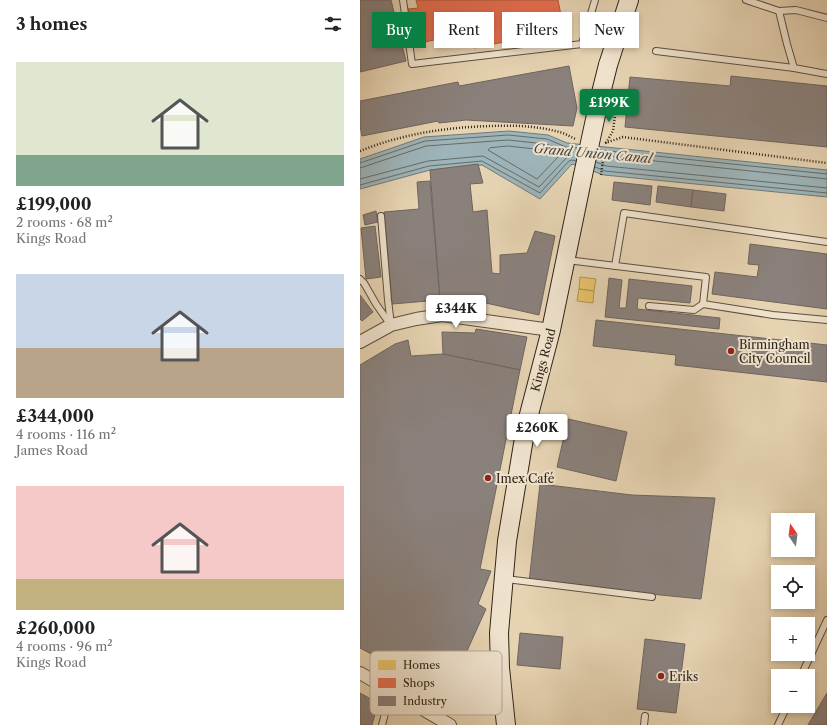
<!DOCTYPE html>
<meta charset="utf-8">
<style>
body{margin:0;font-family:"Libre Caslon Text",serif;background:#f2f2f2;color:#202124;height:100vh;display:flex;flex-direction:column;font-size:15px;white-space:nowrap}
*{box-sizing:border-box;margin:0}
p{font-size:13px;color:#757577}
.icon{flex:none;width:22px;height:22px;fill:none;stroke:currentColor;stroke-width:2;stroke-linecap:round;stroke-linejoin:round}
.map{position:relative;flex:1;overflow:hidden}
.panel{display:flex;flex-direction:column;background:#fff;width:360px}
.panel>*{flex:none}
.guide{position:absolute;left:12px;top:12px;width:380px;height:36px;display:flex;gap:8px}
.needle{width:26px;rotate:346deg}
.buttons{position:absolute;left:411px;top:513px;display:grid;gap:8px}
.buttons a{display:grid;place-items:center;width:44px;height:44px;border-radius:0px;background:#fff;box-shadow:0 2px 6px #0003;font-size:20px}
.price{position:absolute;translate:-50% -34px;padding:0 9px;border-radius:4px;background:#fff;color:#222;font-size:13px;line-height:26px;filter:drop-shadow(0 1px 2px #0008)}
.price::after{content:'';position:absolute;left:50%;top:24px;width:12px;height:9px;margin-left:-6px;background:inherit;clip-path:polygon(0 0,100% 0,50% 100%)}
.price.current{background:#0b8043;color:#fff}
ul{padding:0;list-style:none}
li{display:grid;align-content:center;gap:8px;height:212px;padding:0 16px}
li span{display:grid;place-items:center;height:124px;border-radius:0px;color:#555}
li>.icon{margin-inline-start:auto}
span .icon{width:72px;height:72px;fill:#fffc;stroke-width:1}
li b{font-size:17px}
h2{display:flex;justify-content:space-between;align-items:center;height:48px;padding:0 16px;font-size:17px}
.chip{padding:0 14px;border-radius:0px;background:#fff;box-shadow:0 2px 6px #0003;font-size:14px;line-height:36px}
.chip.current{background:#0b8043;color:#fff}
main{display:flex;flex:1;min-height:0}
.map>svg:first-child{display:block}
.water{fill:#9db4b9;stroke:#717a78}
.homes{fill:#e9c46a;stroke:#b19451}
.shops{fill:#e76f51;stroke:#b05840}
.industry{fill:#8a817c;stroke:#6f655e}
.lines{fill:none;stroke-linecap:round;stroke-linejoin:round}
.shore{stroke:#666c68;stroke-width:1}
.lane-casing{stroke:#5d503e;stroke-width:8}
.street-casing{stroke:#5d503e;stroke-width:14}
.secondary-casing{stroke:#2f2417;stroke-width:20}
.path{stroke:#2f2417;stroke-width:2.5;stroke-dasharray:1 2;stroke-linecap:butt}
.lane{stroke:#efe2cd;stroke-width:6}
.street{stroke:#efe2cd;stroke-width:12}
.secondary{stroke:#efe2cd;stroke-width:18}
.secondary-bridge-casing{stroke:#2f2417;stroke-width:20;stroke-linecap:butt}
.path-bridge{stroke:#2f2417;stroke-width:2.5;stroke-dasharray:1 2;stroke-linecap:butt}
.secondary-bridge{stroke:#efe2cd;stroke-width:18}
.poi-dot{fill:#8f2418;stroke:#efe2cd;stroke-width:1.5}
.labels{text-anchor:middle;dominant-baseline:central;stroke-width:4;stroke-linejoin:round;paint-order:stroke}
.poi-label{font-size:12px;fill:#2f2417;stroke:#efe2cd;text-anchor:start}
.street-label{font-size:12px;fill:#2f2417;stroke:#efe2cd}
.water-label{font-size:13px;font-style:italic;fill:#4a4840;stroke:#efe2cd}
.key{fill:#efe2cd;stroke:#b5a996;stroke-width:1}
.key-label{font-size:11px;fill:#2f2417}
</style>
<main>
<section class="panel">
<h2>3 homes<svg class="icon" aria-label="filters" viewBox="0 0 24 24"><path d="M4 7h16M4 17h16"/><circle cx="9" cy="7" r="2"/><circle cx="15" cy="17" r="2"/></svg></h2>
<ul>
<li><span style="background:linear-gradient(#dfe7d0 75%,#7fa58c 0)"><svg class="icon" aria-label="home" viewBox="0 0 24 24"><path d="M3 11l9-7 9 7M6 9v11h12V9"/></svg></span><div><b>£199,000</b><p>2 rooms · 68 m²</p><p>Kings Road</p></div></li>
<li><span style="background:linear-gradient(#c9d6e8 60%,#b9a48a 0)"><svg class="icon" aria-label="home" viewBox="0 0 24 24"><path d="M3 11l9-7 9 7M6 9v11h12V9"/></svg></span><div><b>£344,000</b><p>4 rooms · 116 m²</p><p>James Road</p></div></li>
<li><span style="background:linear-gradient(#f6c9c9 75%,#c2b280 0)"><svg class="icon" aria-label="home" viewBox="0 0 24 24"><path d="M3 11l9-7 9 7M6 9v11h12V9"/></svg></span><div><b>£260,000</b><p>4 rooms · 96 m²</p><p>Kings Road</p></div></li>
</ul>
</section>
<div class="map">
<svg width="467" height="725" viewBox="0 0 467 725">
<rect width="100%" height="100%" fill="#e6d3b2"/>
<filter id="stains"><feTurbulence type="fractalNoise" baseFrequency=".005" numOctaves="4"/><feColorMatrix values="0 0 0 0 .2 0 0 0 0 .09 0 0 0 0 .02 0 0 0 .5 -.17"/></filter>
<radialGradient id="worn" r=".72"><stop offset=".6" stop-color="#630" stop-opacity="0"/><stop offset="1" stop-color="#630" stop-opacity=".3"/></radialGradient>
<path class="water" d="M149 131 188 135 207 143 467 170V197L244 175 212 164 180 199 122 165 70 170 0 189V159L64 137Z"/>
<g class="homes">
<path d="M220 277 236 279 234 291 219 289Z"/>
<path d="M219 289 234 291 233 303 217 301Z"/>
</g>
<path class="shops" d="M56 0H198L204 30 114 48 113 41 95 45 93 36 55 44 48 9 58 8Z"/>
<g class="industry">
<path d="M0 0H31L46 61 0 72Z"/>
<path d="M209 66 217 108 213 126 106 120 79 123 78 121 2 136 0 126V101L98 82 99 86Z"/>
<path d="M371 76 467 86V147L265 127 270 77 370 86Z"/>
<path d="M118 164 123 183 110 184 113 212 127 210 132 273 140 274V255L167 253 175 231 195 236 179 315 126 303 80 300 70 170Z"/>
<path d="M70 181 80 300 32 304 24 212 59 209 57 182Z"/>
<path d="M254 182 292 186 290 205 252 200Z"/>
<path d="M298 186 333 190 331 207 296 202Z"/>
<path d="M333 190 366 194 364 211 331 207Z"/>
<path d="M16 211 18 222 5 225 3 215Z"/>
<path d="M15 226 21 277 6 279 1 228Z"/>
<path d="M390 244 467 254V309L352 294 355 272 397 277 399 265 388 264Z"/>
<path d="M249 278 262 280 259 308H266L269 279 332 286 330 303 278 298 277 309 360 318 359 329 245 317Z"/>
<path d="M0 295 13 312 2 321 0 319Z"/>
<path d="M236 320 467 345V382L315 365 316 355 233 346Z"/>
<path d="M116 329 167 337 160 370 83 354 82 332 115 333Z"/>
<path d="M48 340 51 356 83 354 160 370 120 569 131 571 118 604 126 609 87 695 0 648V365L35 344Z"/>
<path d="M208 419 267 432 256 481 197 467Z"/>
<path d="M180 484 272 495 355 498 341 599 169 582Z"/>
<path d="M160 633 203 637 200 669 157 665Z"/>
<path d="M285 639 325 644 316 713 277 709Z"/>
<path d="M0 693 18 703 12 725H0Z"/>
<path d="M467 693V725H448Z"/>
</g>
<g class="lines">
<g class="shore">
<path d="M148 146 184 150 197 155 198 157 177 179 128 150 130 148Z"/>
<path d="M239 150 467 174"/>
<path d="M238 155 467 179"/>
<path d="M236 162 246 166 467 188"/>
<path d="M0 163 65 141 148 135 187 139 206 147 219 148"/>
<path d="M235 167 245 171 467 193"/>
<path d="M0 168 66 146 148 140 186 144 209 152 210 154 179 187 123 156 68 161 0 179"/>
<path d="M0 185 69 166 122 161 180 193 209 161 212 160 216 161"/>
</g>
<g class="lane-casing">
<g id="lane">
<path d="M43 0 52 64 222 44 235 0"/>
<path d="M386 0 419 11 427 44 434 68 467 74"/>
<path d="M419 11 436 10 467 18"/>
<path d="M296 51 434 68"/>
<path d="M21 216 28 300 31 325"/>
<path d="M207 260 346 277 343 304 413 315 467 320"/>
<path d="M255 266 264 213 467 242"/>
<path d="M0 279 4 283 16 304 30 324"/>
<path d="M289 306 334 310 343 304"/>
<path d="M146 579 292 597"/>
<path d="M441 676 467 620"/>
<path d="M22 725 31 691"/>
<path d="M284 725 285 716"/>
<path d="M418 725 427 706"/>
</g>
</g>
<g class="street-casing">
<g id="street">
<path d="M0 342 31 325 56 319 82 315 191 330"/>
<path d="M0 673 90 725"/>
</g>
</g>
<g class="secondary-casing">
<g id="secondary">
<path d="M248 65 269 0"/>
<path d="M146 725 140 668 139 633 147 541 166 426 191 330 223 175"/>
</g>
</g>
<g class="path">
<path d="M245 143 263 137 467 163"/>
<path d="M246 143 253 131 258 93"/>
<path d="M0 151C42 134 87 127 132 126 154 125 178 126 199 132 205 133 210 137 216 139"/>
</g>
<use href="#lane" class="lane"/>
<use href="#street" class="street"/>
<use href="#secondary" class="secondary"/>
<g class="secondary-bridge-casing">
<path id="secondary-bridge" d="M223 175 239 101 248 65"/>
</g>
<path class="path-bridge" d="M241 175 243 161"/>
<use href="#secondary-bridge" class="secondary-bridge"/>
</g>
<g class="poi-dot">
<circle cx="371" cy="351" r="4"/>
<circle cx="128" cy="478" r="4"/>
<circle cx="301" cy="676" r="4"/>
</g>
<g class="labels">
<g class="poi-label">
<text x="379" y="344">Birmingham<tspan x="379" dy="14">City Council</tspan></text>
<text x="136" y="478">Imex Café</text>
<text x="309" y="676">Eriks</text>
</g>
<g class="street-label">
<text transform="translate(183 360) rotate(-75)">Kings Road</text>
</g>
<g class="water-label">
<text transform="translate(233 153) rotate(5)">Grand Union Canal</text>
</g>
</g>
<rect x="10" y="651" width="132" height="64" rx="6" class="key"/>
<rect x="18" y="660" width="18" height="10" fill="#e9c46a"/>
<rect x="18" y="678" width="18" height="10" fill="#e76f51"/>
<rect x="18" y="696" width="18" height="10" fill="#8a817c"/>
<g class="key-label">
<text x="43" y="669">Homes</text>
<text x="43" y="687">Shops</text>
<text x="43" y="705">Industry</text>
</g>
<rect width="100%" height="100%" filter="url(#stains)"/>
<rect width="100%" height="100%" fill="url(#worn)"/>
</svg>
<div class="buttons">
<a><svg class="needle" viewBox="-14 -14 28 28"><path d="M0-13l5 13h-10z" fill="#e53935"/><path d="M0 13l5-13h-10z" fill="#757577"/></svg></a>
<a><svg class="icon" aria-label="locate" viewBox="0 0 24 24"><circle cx="12" cy="12" r="6"/><path d="M12 2v4M12 18v4M2 12h4M18 12h4"/></svg></a>
<a>+</a>
<a>−</a>
</div>
<b class="price current" style="left:249px;top:123px">£199K</b>
<b class="price" style="left:96px;top:329px">£344K</b>
<b class="price" style="left:177px;top:448px">£260K</b>
<div class="guide">
<a class="chip current">Buy</a>
<a class="chip">Rent</a>
<a class="chip">Filters</a>
<a class="chip">New</a>
</div>
</div>
</main>
